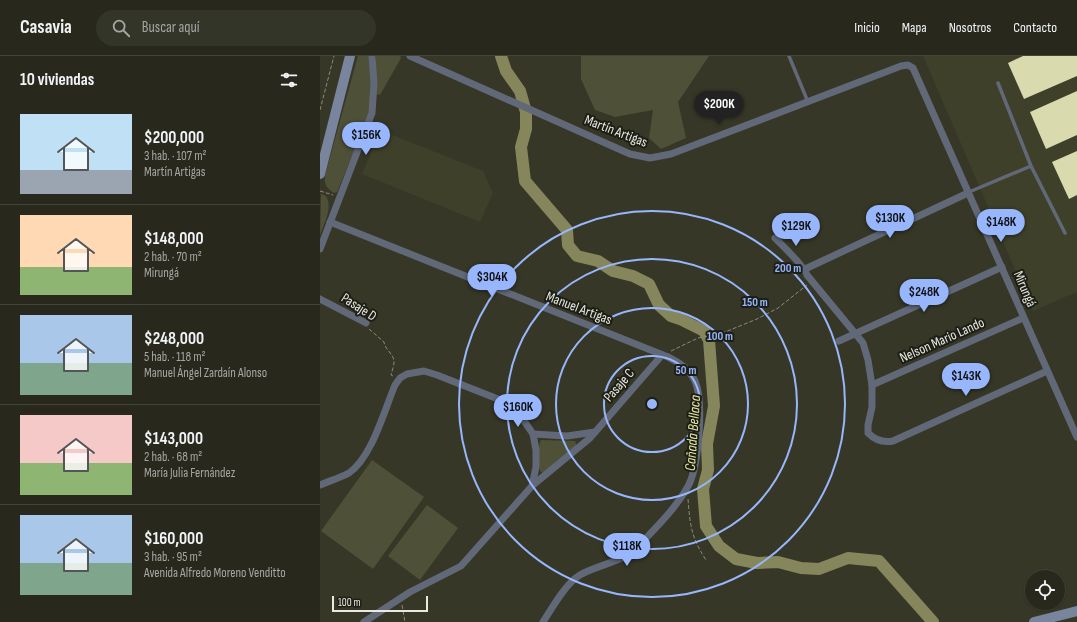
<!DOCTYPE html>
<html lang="es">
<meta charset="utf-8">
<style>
body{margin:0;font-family:"Sofia Sans Condensed",sans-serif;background:#343529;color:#f1f3f6;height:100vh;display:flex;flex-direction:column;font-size:15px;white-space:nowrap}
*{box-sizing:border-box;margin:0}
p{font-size:13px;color:#a5a6a3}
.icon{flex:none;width:22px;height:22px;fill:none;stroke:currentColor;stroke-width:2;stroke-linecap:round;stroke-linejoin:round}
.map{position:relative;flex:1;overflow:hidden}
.side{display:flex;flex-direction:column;background:#28291c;width:320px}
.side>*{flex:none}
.fabs{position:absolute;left:705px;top:514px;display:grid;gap:8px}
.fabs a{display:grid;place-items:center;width:40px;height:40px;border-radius:50%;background:#28291c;box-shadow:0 1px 3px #0004,0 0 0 1px #44453b;font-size:20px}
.scale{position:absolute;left:12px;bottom:10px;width:96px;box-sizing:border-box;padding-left:4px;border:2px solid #e9eadf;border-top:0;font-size:11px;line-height:14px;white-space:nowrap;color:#e9eadf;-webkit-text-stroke:3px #1d1e16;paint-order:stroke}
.price{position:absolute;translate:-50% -34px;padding:0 9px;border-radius:14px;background:#97b6fd;color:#111;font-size:13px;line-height:26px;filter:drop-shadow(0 1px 2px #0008)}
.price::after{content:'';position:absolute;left:50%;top:24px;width:12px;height:9px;margin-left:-6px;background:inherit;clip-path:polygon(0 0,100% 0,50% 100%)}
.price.current{background:#222;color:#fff}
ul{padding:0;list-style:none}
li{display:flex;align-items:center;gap:12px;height:100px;padding:0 20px}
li+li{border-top:1px solid #44453b}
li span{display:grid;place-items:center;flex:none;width:112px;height:80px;border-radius:0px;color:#555}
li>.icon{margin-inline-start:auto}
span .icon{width:48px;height:48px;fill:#fffc;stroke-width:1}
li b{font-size:17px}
h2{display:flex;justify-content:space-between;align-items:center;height:48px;padding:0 20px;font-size:17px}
header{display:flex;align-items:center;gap:24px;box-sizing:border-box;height:56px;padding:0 20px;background:#28291c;border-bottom:1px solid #44453b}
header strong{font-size:19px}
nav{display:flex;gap:22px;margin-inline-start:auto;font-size:14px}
.search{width:280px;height:36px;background:#343529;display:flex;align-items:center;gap:10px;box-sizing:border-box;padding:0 14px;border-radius:22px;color:#a5a6a3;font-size:15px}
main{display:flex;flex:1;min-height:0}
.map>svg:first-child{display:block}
.built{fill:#3f4029}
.green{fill:#4f5038}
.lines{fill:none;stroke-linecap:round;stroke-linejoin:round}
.river{stroke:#85865c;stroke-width:12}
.building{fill:#d9dbae}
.path{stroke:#898a7c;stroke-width:1;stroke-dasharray:4 2;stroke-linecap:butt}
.lane{stroke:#616878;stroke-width:3.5}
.street{stroke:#616878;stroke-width:7}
.secondary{stroke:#79849d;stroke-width:10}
.ring{fill:none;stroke:#97b6fd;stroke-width:2}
.labels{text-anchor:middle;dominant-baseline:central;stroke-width:4;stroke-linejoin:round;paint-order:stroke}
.street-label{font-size:14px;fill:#e9eadf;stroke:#1d1e16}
.water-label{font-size:15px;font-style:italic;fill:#e7eaa4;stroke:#1d1e16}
.centre{fill:#97b6fd;stroke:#1d1e16;stroke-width:2}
.ring-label{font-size:12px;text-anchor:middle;font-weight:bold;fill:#97b6fd;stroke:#1d1e16;stroke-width:4;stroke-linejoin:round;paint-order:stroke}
</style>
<header>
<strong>Casavia</strong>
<div class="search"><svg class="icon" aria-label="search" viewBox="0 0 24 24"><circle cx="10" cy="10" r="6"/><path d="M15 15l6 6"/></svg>Buscar aquí</div>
<nav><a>Inicio</a><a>Mapa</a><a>Nosotros</a><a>Contacto</a></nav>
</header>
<main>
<section class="side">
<h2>10 viviendas<svg class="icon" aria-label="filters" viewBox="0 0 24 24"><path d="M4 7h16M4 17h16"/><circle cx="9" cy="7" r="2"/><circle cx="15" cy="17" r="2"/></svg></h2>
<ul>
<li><span style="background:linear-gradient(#bfe0f5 70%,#9aa5b1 0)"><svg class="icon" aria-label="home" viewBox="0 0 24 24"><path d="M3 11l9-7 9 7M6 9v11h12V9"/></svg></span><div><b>$200,000</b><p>3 hab. · 107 m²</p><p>Martín Artigas</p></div></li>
<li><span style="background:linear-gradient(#ffd9b3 65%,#8fb573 0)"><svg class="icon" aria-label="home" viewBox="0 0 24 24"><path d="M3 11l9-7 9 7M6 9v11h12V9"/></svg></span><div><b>$148,000</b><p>2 hab. · 70 m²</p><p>Mirungá</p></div></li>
<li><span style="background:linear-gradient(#a9c7e8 60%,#7fa58c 0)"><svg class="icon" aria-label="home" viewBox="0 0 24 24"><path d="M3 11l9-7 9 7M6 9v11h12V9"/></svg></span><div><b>$248,000</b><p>5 hab. · 118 m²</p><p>Manuel Ángel Zardaín Alonso</p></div></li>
<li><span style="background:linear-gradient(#f6c9c9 60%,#8fb573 0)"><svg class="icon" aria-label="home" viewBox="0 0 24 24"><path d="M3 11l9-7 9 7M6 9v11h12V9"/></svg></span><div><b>$143,000</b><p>2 hab. · 68 m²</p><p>María Julia Fernández</p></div></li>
<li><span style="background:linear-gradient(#a9c7e8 60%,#7fa58c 0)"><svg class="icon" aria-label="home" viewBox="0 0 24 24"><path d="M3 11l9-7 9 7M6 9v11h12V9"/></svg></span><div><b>$160,000</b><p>3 hab. · 95 m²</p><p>Avenida Alfredo Moreno Venditto</p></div></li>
</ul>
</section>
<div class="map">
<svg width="757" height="566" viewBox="0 0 757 566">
<rect width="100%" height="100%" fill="#363726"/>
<g class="built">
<path d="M603 0H757V236L713 255Z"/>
<path d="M60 74 163 115 173 137 160 166 42 118Z"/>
</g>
<g class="green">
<path d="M38 0H50L52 15 49 59 17 136 14 137C6 132 4 128 5 119Z"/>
<path d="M56 0H80L81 2 60 39 56 38Z"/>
<path d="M261 0H389L358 46 366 82 341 93 329 82 333 54 295 61 275 54 261 23Z"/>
<path d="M1 138 6 140C13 152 4 167 0 180Z"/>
<path d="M221 384 255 385 257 390 223 417 220 415C218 406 217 391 221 384Z"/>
<path d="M52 404 104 441 53 513 1 475Z"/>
<path d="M107 449 138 472 100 524 68 500Z"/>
</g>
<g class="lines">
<path class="river" d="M181 0 186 15 200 35 206 56V73L201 91 205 125 247 174 248 189 257 200 278 205 293 215 313 220 329 228 339 249 351 260 360 263 384 275 389 284 394 350 387 388 388 414 383 433 386 470 399 490 416 503 437 507 458 506 481 512 499 513 528 502 559 505 613 566"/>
</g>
<g class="building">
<path d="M703 0H757V20L704 43 688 7Z"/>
<path d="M757 35V79L726 93 710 56Z"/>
<path d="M757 95V139L749 143 732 106Z"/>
</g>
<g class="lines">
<g class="path">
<path d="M0 54 14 0"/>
<path d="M0 135 13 139"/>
<path d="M49 273 64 286C65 294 74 298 74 306 74 310 72 315 71 319L73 320"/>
<path d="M351 295 378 282 405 276 437 263 458 252 487 229"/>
<path d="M368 443C370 469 371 481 386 504"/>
<path d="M82 549 85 566"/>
</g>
<g class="lane">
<path d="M469 0 488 46"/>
<path d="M678 27 711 110 745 177"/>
<path d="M649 136 711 110"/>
</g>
<g class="street">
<path d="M90 0 310 98 330 102 351 98 581 10 588 9 593 12 757 381"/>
<path d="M10 166 348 301C360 307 369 313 375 325 384 345 379 413 367 432 354 455 332 475 314 495 298 507 277 509 260 519 246 527 232 552 223 566"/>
<path d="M455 182C462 189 485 211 487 219L543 287 548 304 552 329V351L548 369V377C555 384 563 387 573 385L727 315"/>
<path d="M0 193 52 57 54 27 52 0"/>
<path d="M485 213 648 137"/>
<path d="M0 243 46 267"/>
<path d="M519 285 682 211"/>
<path d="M552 329 703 262"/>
<path d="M213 378 247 380 275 376"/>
<path d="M0 429C9 425 20 422 29 417 52 401 64 355 75 329L80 322 87 318 104 315 117 319 183 345 200 359 213 378 216 394V411L212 430 141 510 90 536 44 566"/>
<path d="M213 429 270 382 342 299"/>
</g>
<g class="secondary">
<path d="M0 118 30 0"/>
<path d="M714 566 757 555"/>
</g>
</g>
<g class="ring">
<circle cx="332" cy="348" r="48"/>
<circle cx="332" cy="348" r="96"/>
<circle cx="332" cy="348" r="145"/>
<circle cx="332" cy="348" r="193"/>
</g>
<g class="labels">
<g class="street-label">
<text transform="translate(296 75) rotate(21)">Martín Artigas</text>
<text transform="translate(705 233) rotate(67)">Mirungá</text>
<text transform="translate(39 251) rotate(33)">Pasaje D</text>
<text transform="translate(259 252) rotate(21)">Manuel Artigas</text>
<text transform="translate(622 284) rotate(-24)">Nelson Mario Lando</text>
<text transform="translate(299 329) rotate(-49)">Pasaje C</text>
</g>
<g class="water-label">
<text transform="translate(373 377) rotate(-86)">Cañada Bellaca</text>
</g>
</g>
<circle cx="332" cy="348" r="6" class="centre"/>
<g class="ring-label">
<text x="468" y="216">200 m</text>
<text x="435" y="250">150 m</text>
<text x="400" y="284">100 m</text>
<text x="366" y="318">50 m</text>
</g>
</svg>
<div class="fabs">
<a><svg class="icon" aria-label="locate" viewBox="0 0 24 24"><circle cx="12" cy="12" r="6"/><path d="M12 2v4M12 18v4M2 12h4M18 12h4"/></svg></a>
</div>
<div class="scale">100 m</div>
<b class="price current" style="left:399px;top:69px">$200K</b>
<b class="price" style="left:46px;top:100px">$156K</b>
<b class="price" style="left:570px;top:183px">$130K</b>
<b class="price" style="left:681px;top:187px">$148K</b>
<b class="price" style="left:476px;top:191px">$129K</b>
<b class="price" style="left:172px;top:242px">$304K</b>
<b class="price" style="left:604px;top:257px">$248K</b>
<b class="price" style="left:646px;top:341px">$143K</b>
<b class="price" style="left:198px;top:372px">$160K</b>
<b class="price" style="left:307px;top:511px">$118K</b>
</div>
</main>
